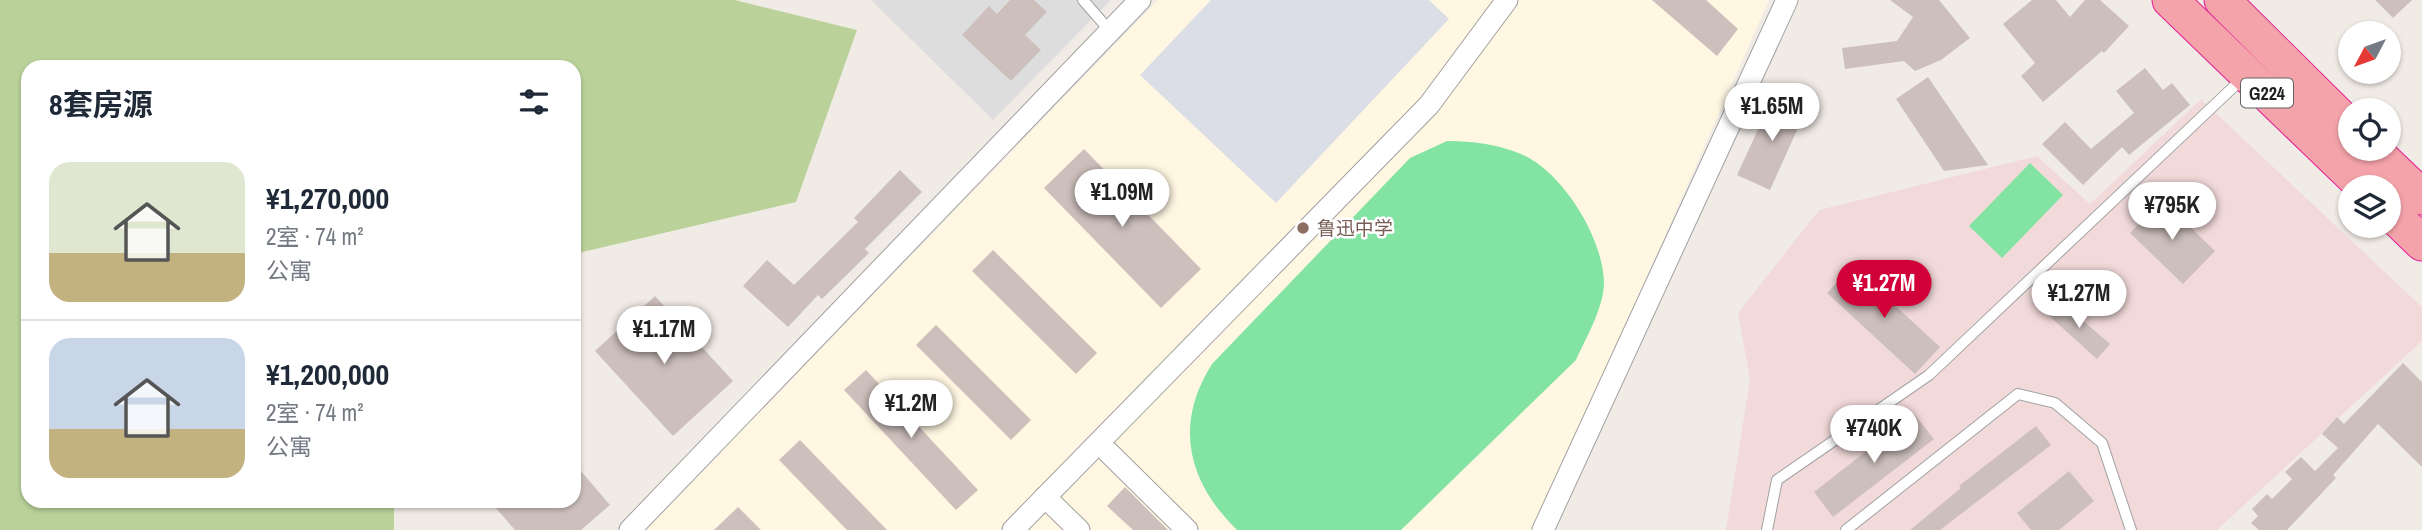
<!DOCTYPE html>
<html lang="zh">
<meta charset="utf-8">
<style>
body{margin:0;font-family:"Archivo Narrow","Noto Sans SC",sans-serif;background:#f2f2f3;color:#1f2937;height:100vh;display:flex;flex-direction:column;font-size:26px;white-space:nowrap}
*{box-sizing:border-box;margin:0}
p{font-size:23px;color:#747a83}
.icon{flex:none;width:38px;height:38px;fill:none;stroke:currentColor;stroke-width:2;stroke-linecap:round;stroke-linejoin:round}
.map{position:relative;flex:1;overflow:hidden}
.sheet{position:absolute;left:21px;top:60px;width:560px;height:448px;display:flex;flex-direction:column;background:#fff;border-radius:21px;box-shadow:0 2px 5px #0004}
.sheet>*{flex:none}
.needle{width:46px;rotate:229deg}
.controls{position:absolute;left:2338px;top:21px;display:grid;gap:14px}
.controls a{display:grid;place-items:center;width:63px;height:63px;border-radius:50%;background:#fff;box-shadow:0 2px 5px #0004;font-size:35px}
.price{position:absolute;translate:-50% -60px;padding:0 16px;border-radius:24px;background:#fff;color:#222;font-size:23px;line-height:46px;filter:drop-shadow(0 2px 4px #0008)}
.price::after{content:'';position:absolute;left:50%;top:42px;width:21px;height:16px;margin-left:-10px;background:inherit;clip-path:polygon(0 0,100% 0,50% 100%)}
.price.current{background:#d10039;color:#fff}
ul{padding:0;list-style:none}
li{display:flex;align-items:center;gap:21px;height:175px;padding:0 28px}
li+li{border-top:2px solid #e0e1e3}
li span{display:grid;place-items:center;flex:none;width:196px;height:140px;border-radius:21px;color:#555}
li>.icon{margin-inline-start:auto}
span .icon{width:84px;height:84px;fill:#fffc;stroke-width:1}
li b{font-size:30px}
h2{display:flex;justify-content:space-between;align-items:center;height:84px;padding:0 28px;font-size:30px}
.map>svg:first-child{display:block}
.residential{fill:#deddde}
.education{fill:#fff7e2}
.military{fill:#f3dada}
.forest{fill:#bad29a}
.pitch{fill:#82e3a3}
.plaza{fill:#dbdee7}
.building{fill:#cdbfbc}
.lines{fill:none;stroke-linecap:round;stroke-linejoin:round}
.service-casing{stroke:#a1a1a1;stroke-width:12}
.minor-casing{stroke:#a1a1a1;stroke-width:23}
.trunk-casing{stroke:#e32098;stroke-width:37}
.service{stroke:#fff;stroke-width:10}
.minor{stroke:#fff;stroke-width:21}
.trunk{stroke:#f5a3aa;stroke-width:35}
.education-dot{fill:#8d6e63;stroke:#fff;stroke-width:2.5}
.labels{text-anchor:middle;dominant-baseline:central;stroke-width:5;stroke-linejoin:round;paint-order:stroke}
.shield{fill:#fff;stroke:#636363;stroke-width:2}
.shield-label{font-size:18px;font-weight:bold;fill:#202020}
.education-label{font-size:19px;fill:#785e54;stroke:#fff;text-anchor:start}
</style>
<div class="map">
<svg width="2422" height="530" viewBox="0 0 2422 530">
<rect width="100%" height="100%" fill="#f1ebe6"/>
<path class="residential" d="M871 0H1111L993 120Z"/>
<path class="education" d="M1158 0H1769L1535 530H646Z"/>
<path class="military" d="M2201 99 2422 307V341L2217 530H1726L1750 379 1738 313 1819 210 2037 156 2090 204Z"/>
<path class="forest" d="M0 0H735L857 30 796 202 574 254V66H28V500L394 501V530H0Z"/>
<g class="pitch">
<path d="M1447 141C1473 141 1496 144 1521 154 1563 172 1604 239 1604 284 1603 309 1586 338 1576 360L1401 530H1237C1187 481 1174 424 1212 364L1410 158Z"/>
<path d="M2030 163 2063 195 2002 258 1969 226Z"/>
</g>
<path class="plaza" d="M1211 0H1429L1449 19 1276 203 1140 75Z"/>
<g class="building">
<path d="M1010 0H1034L1047 12 1025 35 1041 50 1011 81 962 35 989 6 997 14Z"/>
<path d="M1652 0H1706L1738 29 1717 56Z"/>
<path d="M1890 0H1939L1970 38 1941 60 1915 71 1904 61 1845 69 1842 48 1897 41 1913 17Z"/>
<path d="M2032 0H2056L2070 17 2085 0H2100L2129 26 2104 53 2102 51 2043 102 2021 76 2035 63 2003 24Z"/>
<path d="M2375 0H2412L2393 18Z"/>
<path d="M2145 68 2163 90 2172 83 2190 105 2129 155 2122 147 2083 185 2042 144 2065 122 2091 149 2134 113 2116 91Z"/>
<path d="M1928 77 1988 165 1944 171 1896 99Z"/>
<path d="M1774 95 1806 110 1770 190 1737 175Z"/>
<path d="M1084 149 1201 269 1161 308 1044 188Z"/>
<path d="M900 170 922 192 865 249 869 253 822 299 818 295 788 327 743 286 767 260 794 285 858 222 854 218Z"/>
<path d="M2162 200 2215 251 2183 284 2130 233Z"/>
<path d="M993 250 1097 353 1076 374 972 271Z"/>
<path d="M1852 266 1940 347 1915 374 1827 293Z"/>
<path d="M655 296 733 381 673 436 595 351Z"/>
<path d="M2060 301 2110 344 2097 359 2048 315Z"/>
<path d="M936 325 1031 420 1011 440 916 345Z"/>
<path d="M2403 363 2422 382V467L2378 424 2333 475 2336 478 2287 530H2259L2251 523 2258 516 2252 509 2267 494 2272 499 2292 479 2285 472 2301 457 2315 471 2338 448 2322 434 2337 417 2344 424Z"/>
<path d="M866 370 978 490 956 510 844 390Z"/>
<path d="M1914 414 1934 439 1833 517 1814 492Z"/>
<path d="M2036 426 2051 445 1940 530H1910L1961 488 1959 486Z"/>
<path d="M800 440 887 530H847L779 460Z"/>
<path d="M574 463 610 505 581 530H515L489 500H574Z"/>
<path d="M2069 471 2094 501 2059 530H2031L2017 513Z"/>
<path d="M1125 487 1168 530H1133L1107 506Z"/>
<path d="M738 507 761 530H714Z"/>
</g>
<g class="lines">
<g class="service-casing">
<g id="service">
<path d="M1083 0 1110 31"/>
<path d="M1767 530 1777 480 1929 375 2244 77"/>
<path d="M1846 530 2018 394 2055 403 2102 443 2131 530"/>
</g>
</g>
<g class="minor-casing">
<g id="minor">
<path d="M1108 452 1187 530"/>
<path d="M1045 497 1079 530"/>
<path d="M630 530 1140 0"/>
<path d="M1013 530 1429 105 1507 0"/>
<path d="M1543 530 1787 0"/>
</g>
</g>
<g class="trunk-casing">
<g id="trunk">
<path d="M2170 0 2364 187"/>
<path d="M2222 0 2350 127"/>
<path d="M2372 149 2422 197"/>
<path d="M2389 211 2422 243"/>
</g>
</g>
<use href="#service" class="service"/>
<use href="#minor" class="minor"/>
<use href="#trunk" class="trunk"/>
</g>
<circle class="education-dot" cx="1303" cy="228" r="7"/>
<g class="labels">
<rect class="shield" x="2241" y="78.5" width="52" height="29" rx="5"/>
<g class="shield-label">
<text x="2267" y="93">G224</text>
</g>
<g class="education-label">
<text x="1317" y="228">鲁迅中学</text>
</g>
</g>
</svg>
<div class="controls">
<a><svg class="needle" viewBox="-14 -14 28 28"><path d="M0-13l5 13h-10z" fill="#e53935"/><path d="M0 13l5-13h-10z" fill="#747a83"/></svg></a>
<a><svg class="icon" aria-label="locate" viewBox="0 0 24 24"><circle cx="12" cy="12" r="6"/><path d="M12 2v4M12 18v4M2 12h4M18 12h4"/></svg></a>
<a><svg class="icon" aria-label="layers" viewBox="0 0 24 24"><path d="M12 4l9 5-9 5-9-5zM3 14l9 5 9-5"/></svg></a>
</div>
<b class="price" style="left:1772px;top:143px">¥1.65M</b>
<b class="price" style="left:1122px;top:229px">¥1.09M</b>
<b class="price" style="left:2172px;top:242px">¥795K</b>
<b class="price current" style="left:1884px;top:320px">¥1.27M</b>
<b class="price" style="left:2079px;top:330px">¥1.27M</b>
<b class="price" style="left:664px;top:366px">¥1.17M</b>
<b class="price" style="left:911px;top:440px">¥1.2M</b>
<b class="price" style="left:1874px;top:465px">¥740K</b>
<section class="sheet">
<h2>8套房源<svg class="icon" aria-label="filters" viewBox="0 0 24 24"><path d="M4 7h16M4 17h16"/><circle cx="9" cy="7" r="2"/><circle cx="15" cy="17" r="2"/></svg></h2>
<ul>
<li><span style="background:linear-gradient(#dfe7d0 65%,#c2b280 0)"><svg class="icon" aria-label="home" viewBox="0 0 24 24"><path d="M3 11l9-7 9 7M6 9v11h12V9"/></svg></span><div><b>¥1,270,000</b><p>2室 · 74 m²</p><p>公寓</p></div></li>
<li><span style="background:linear-gradient(#c9d6e8 65%,#c2b280 0)"><svg class="icon" aria-label="home" viewBox="0 0 24 24"><path d="M3 11l9-7 9 7M6 9v11h12V9"/></svg></span><div><b>¥1,200,000</b><p>2室 · 74 m²</p><p>公寓</p></div></li>
</ul>
</section>
</div>
